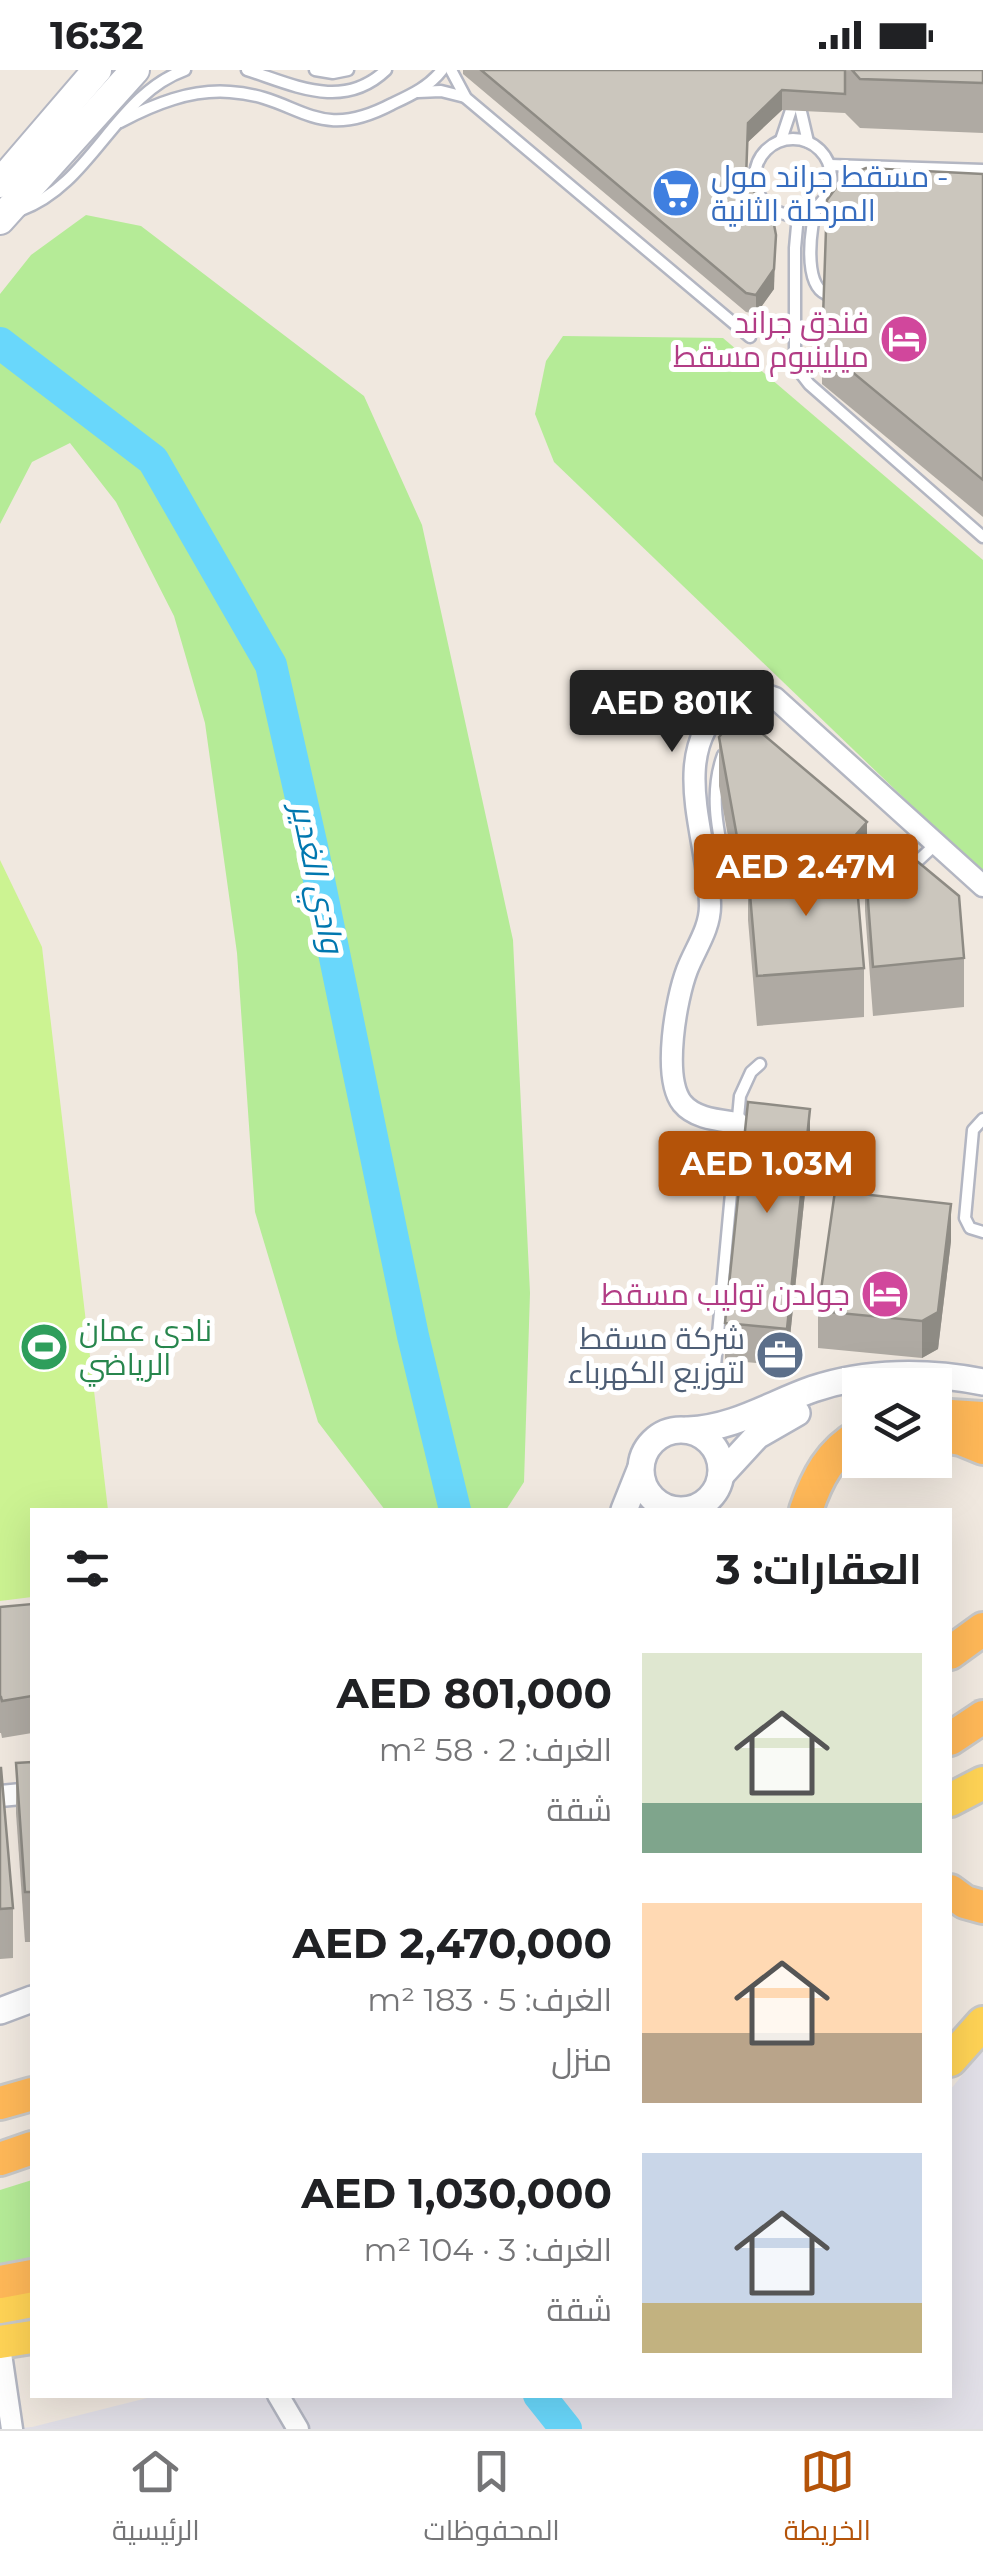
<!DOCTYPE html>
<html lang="ar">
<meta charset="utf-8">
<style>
body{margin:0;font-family:Montserrat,Cairo,sans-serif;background:#f2f2f2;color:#202124;direction:rtl;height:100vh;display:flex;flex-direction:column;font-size:38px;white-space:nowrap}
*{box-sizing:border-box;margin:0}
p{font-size:32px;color:#757577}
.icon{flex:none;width:55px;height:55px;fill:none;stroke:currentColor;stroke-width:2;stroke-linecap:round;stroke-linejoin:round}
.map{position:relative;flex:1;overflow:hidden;direction:ltr}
.panel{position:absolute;left:30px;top:1438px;width:922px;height:890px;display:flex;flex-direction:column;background:#fff;border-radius:0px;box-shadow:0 10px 40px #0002;direction:rtl}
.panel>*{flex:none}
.tools{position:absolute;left:842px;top:1298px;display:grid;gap:20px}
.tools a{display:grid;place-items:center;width:110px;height:110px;border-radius:0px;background:#fff;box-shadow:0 10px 40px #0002;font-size:50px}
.price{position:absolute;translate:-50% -85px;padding:0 22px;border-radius:10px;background:#b45309;color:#fff;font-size:32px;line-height:65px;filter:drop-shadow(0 2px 5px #0008)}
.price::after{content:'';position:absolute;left:50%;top:60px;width:30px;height:22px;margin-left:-15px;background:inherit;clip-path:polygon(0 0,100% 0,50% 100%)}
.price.current{background:#222;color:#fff}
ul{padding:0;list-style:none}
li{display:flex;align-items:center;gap:30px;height:250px;padding:0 30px}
li span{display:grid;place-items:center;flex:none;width:280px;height:200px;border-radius:0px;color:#555}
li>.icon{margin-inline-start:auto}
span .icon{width:120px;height:120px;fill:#fffc;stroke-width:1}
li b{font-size:42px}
h2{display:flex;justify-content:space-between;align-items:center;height:120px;padding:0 30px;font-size:42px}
.status{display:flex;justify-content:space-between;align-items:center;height:70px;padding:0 50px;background:#fff;direction:ltr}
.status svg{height:28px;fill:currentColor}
.tab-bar{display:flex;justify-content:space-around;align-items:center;height:140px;border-top:2px solid #e0e0e0;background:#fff;font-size:28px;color:#757577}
.tab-bar a{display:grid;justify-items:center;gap:5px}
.tab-bar .current{color:#b45309}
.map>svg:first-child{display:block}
.industrial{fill:#e2e0e8}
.green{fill:#b5eb97}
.pitch{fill:#ccf392}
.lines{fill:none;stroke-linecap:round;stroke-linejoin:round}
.river{stroke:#69d7fb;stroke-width:32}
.service-casing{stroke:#b3b6c2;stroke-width:15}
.minor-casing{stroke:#b3b6c2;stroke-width:25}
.tertiary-casing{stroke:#b3b6c2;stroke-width:30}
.secondary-casing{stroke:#b3b6c2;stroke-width:32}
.primary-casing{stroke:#c8c8c8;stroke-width:38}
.trunk-casing{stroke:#c8c8c8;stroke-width:38}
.service{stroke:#fff;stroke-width:10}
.minor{stroke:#fff;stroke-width:20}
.tertiary{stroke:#fff;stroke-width:25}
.secondary{stroke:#fff;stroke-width:28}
.primary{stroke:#ffd355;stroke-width:32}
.trunk{stroke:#ffb858;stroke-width:32}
.wall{fill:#afaaa3}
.shaded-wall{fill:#8e8b84}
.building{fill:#cbc6bd;stroke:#8e8b84;stroke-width:2.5}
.labels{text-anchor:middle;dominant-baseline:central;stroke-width:10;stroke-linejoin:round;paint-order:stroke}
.shop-label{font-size:30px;fill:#366cbe;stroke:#fff;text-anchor:start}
.hotel-label{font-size:30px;fill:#b23c85;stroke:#fff;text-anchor:end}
.leisure-label{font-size:30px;fill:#27864d;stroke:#fff;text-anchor:start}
.service-label{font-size:30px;fill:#4e5e75;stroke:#fff;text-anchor:end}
.water-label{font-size:32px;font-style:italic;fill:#0077af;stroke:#fff}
</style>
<div class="status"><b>16:32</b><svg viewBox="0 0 49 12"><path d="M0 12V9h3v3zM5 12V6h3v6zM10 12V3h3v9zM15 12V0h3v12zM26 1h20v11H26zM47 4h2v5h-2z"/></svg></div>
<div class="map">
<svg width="983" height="2359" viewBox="0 0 983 2359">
<rect width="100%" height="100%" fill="#f0e8df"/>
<path class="industrial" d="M983 1980V2359H9L32 2357 159 2325H950V2020Z"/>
<g class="green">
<path d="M86 145 141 156 364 326 422 455 513 870 530 1223 524 1412 506 1440H385L318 1352 255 1142 237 883 205 653 174 546 116 432 70 373 32 392 0 454V224L31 185Z"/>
<path d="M563 266 723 268 983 490V804L554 392 535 344 546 291Z"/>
<path d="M32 2110V2190L0 2197V2120Z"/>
</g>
<path class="pitch" d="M0 790 42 877 108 1440H32V1527L0 1531Z"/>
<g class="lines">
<g class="river">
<path d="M0 273 153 390 271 595 313 781 413 1266 455 1440"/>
<path d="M539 2325 566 2359"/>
</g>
<g class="service-casing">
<g id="service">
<path d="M247 0C294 15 343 41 386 0"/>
<path d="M315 0 333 3 348 0"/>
<path d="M451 0 466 28 750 267"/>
<path d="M418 22 441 21 465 27"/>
<path d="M798 29 808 72"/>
<path d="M120 52C154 34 191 19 230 22 300 26 314 75 392 34 411 25 429 17 442 0"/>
<circle cx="793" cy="107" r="38"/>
<path d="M781 70 795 28"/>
<path d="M830 95 983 100"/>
<path d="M817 136C810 157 803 214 826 224"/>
<path d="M21 140C92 114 115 25 185 0"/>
<path d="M798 145 795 178V286L799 301 809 314 983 467"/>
<path d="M723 685C707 729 721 772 729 816"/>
<path d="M860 768 892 796"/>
<path d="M908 800 936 774"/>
<path d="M983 1049 973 1060 965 1148 970 1158 983 1162"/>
<path d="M714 1307 740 1026 751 1002 760 994"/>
</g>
</g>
<g class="minor-casing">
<g id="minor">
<path d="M738 1053C719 1050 695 1049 682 1033 662 1007 676 929 687 900 695 879 710 859 710 836 710 771 666 684 726 634 742 621 757 620 775 628L983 816"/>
<path d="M0 1726 32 1723"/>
<path d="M0 2277 12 2359"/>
<path d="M278 2325 298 2359"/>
</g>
</g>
<g class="tertiary-casing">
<g id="tertiary">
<circle cx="681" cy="1400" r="40"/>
<path d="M688 1360C735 1358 770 1334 813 1319 866 1301 929 1301 983 1312"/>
<path d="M721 1405 757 1366 797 1343"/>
<path d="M624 1440 640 1400"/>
<path d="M0 1941 32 1929"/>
</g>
</g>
<g class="secondary-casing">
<g id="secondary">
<path d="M0 113 97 0"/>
<path d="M0 150 135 0"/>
</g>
</g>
<g class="primary-casing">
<g id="primary">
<path d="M950 1730 983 1713"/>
<path d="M950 1990 983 1953"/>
<path d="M0 2237 32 2231"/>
<path d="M0 2272 32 2267"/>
</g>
</g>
<g class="trunk-casing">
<g id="trunk">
<path d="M935 1345 983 1348"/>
<path d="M935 1364 961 1369 983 1378"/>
<path d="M806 1440C817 1408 830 1382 860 1365"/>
<path d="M950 1583 983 1559"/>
<path d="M950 1669 983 1647"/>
<path d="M950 1821 965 1832 983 1837"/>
<path d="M0 2033 32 2024"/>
<path d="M0 2089 32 2078"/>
<path d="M0 2212 32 2206"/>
</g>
</g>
<use href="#service" class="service"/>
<use href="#minor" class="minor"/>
<use href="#tertiary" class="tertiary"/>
<use href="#secondary" class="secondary"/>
<use href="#primary" class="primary"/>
<use href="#trunk" class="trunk"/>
</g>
<g class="wall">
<path d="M463 0H983V63L860 58 845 43 782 40 748 72 746 110 774 219 756 244 746 242 463 4Z"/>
<path d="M983 104V447L822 314V277Z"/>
<path d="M719 667 867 752V791L964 888V937L873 946 865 841V804L857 813 864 898V947L757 956 748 850V827L739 828 719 716Z"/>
<path d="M810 1075 787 1296 725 1290V1253Z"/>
<path d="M951 1171 938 1279 922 1288 818 1278V1241Z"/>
<path d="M32 1534V1663L2 1668 1 1663H0V1537Z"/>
<path d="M32 1692V1872H25L16 1743V1693Z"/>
<path d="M0 1698 13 1838V1888L0 1889Z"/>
</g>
<g class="shaded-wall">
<path d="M782 20V40L748 72V53Z"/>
<path d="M776 165 774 219 756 244V225Z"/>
<path d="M867 752V802L865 791V804L852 819V769Z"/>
<path d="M810 1039V1075L787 1296V1259Z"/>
<path d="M951 1134V1171L938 1279 922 1288V1251Z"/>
</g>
<g class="building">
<path d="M481 0H845V24L782 20 748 53 746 109 753 121 770 133 776 165 774 199 756 225 746 223Z"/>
<path d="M852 0H983V13L860 9Z"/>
<path d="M866 98 983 104V410L822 277 827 130 844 107Z"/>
<path d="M739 644 867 752 852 769 739 778 719 667Z"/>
<path d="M912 787 959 826 964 888 873 897 865 791Z"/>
<path d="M855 792 864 898 757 906 748 801Z"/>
<path d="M748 1032 810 1039 787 1259 725 1253Z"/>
<path d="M835 1121 951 1134 938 1242 922 1251 818 1241Z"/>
<path d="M32 1534V1626L2 1631 1 1627H0V1537Z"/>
<path d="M32 1692V1822H25L16 1693Z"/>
<path d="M0 1698H1L13 1838 0 1839Z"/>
</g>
<defs>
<g id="supermarket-disc" transform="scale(2.5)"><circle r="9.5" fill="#3f7fe0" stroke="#fff"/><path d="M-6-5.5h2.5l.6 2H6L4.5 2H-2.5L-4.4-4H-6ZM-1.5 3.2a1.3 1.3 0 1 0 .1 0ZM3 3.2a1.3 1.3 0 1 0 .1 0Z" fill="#fff"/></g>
<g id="hotel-disc" transform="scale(2.5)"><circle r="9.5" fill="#d1479c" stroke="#fff"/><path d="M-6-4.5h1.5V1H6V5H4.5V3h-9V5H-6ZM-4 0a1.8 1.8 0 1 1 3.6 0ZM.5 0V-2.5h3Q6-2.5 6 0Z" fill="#fff"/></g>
<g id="stadium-disc" transform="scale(2.5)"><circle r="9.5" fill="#2e9e5b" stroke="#fff"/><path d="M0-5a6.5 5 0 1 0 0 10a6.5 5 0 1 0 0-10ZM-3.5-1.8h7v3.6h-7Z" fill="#fff"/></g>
<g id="office-disc" transform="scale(2.5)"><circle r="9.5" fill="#5c6f8a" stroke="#fff"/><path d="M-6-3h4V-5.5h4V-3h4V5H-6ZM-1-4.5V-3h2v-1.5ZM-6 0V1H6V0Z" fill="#fff"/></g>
</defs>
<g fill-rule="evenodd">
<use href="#supermarket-disc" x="676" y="123"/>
<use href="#hotel-disc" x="904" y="269"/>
<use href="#hotel-disc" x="885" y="1224"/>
<use href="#stadium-disc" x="44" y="1277"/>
<use href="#office-disc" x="780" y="1285"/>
</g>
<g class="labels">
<g class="shop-label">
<text x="711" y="106">مسقط جراند مول -<tspan x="711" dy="34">المرحلة الثانية</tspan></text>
</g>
<g class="hotel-label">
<text x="869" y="252">فندق جراند<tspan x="869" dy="34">ميلينيوم مسقط</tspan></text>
<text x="850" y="1224">جولدن توليب مسقط</text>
</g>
<g class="leisure-label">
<text x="79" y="1260">نادي عمان<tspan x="79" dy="34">الرياضي</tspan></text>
</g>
<g class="service-label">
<text x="745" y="1268">شركة مسقط<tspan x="745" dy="34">لتوزيع الكهرباء</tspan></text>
</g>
<g class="water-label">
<text transform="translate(318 808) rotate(78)">وادي الغدير</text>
</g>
</g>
</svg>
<div class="tools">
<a><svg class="icon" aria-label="layers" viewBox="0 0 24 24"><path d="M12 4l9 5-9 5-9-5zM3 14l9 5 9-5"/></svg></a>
</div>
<b class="price current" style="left:672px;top:685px">AED 801K</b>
<b class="price" style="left:806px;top:849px">AED 2.47M</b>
<b class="price" style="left:767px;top:1146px">AED 1.03M</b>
<section class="panel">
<h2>العقارات: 3<svg class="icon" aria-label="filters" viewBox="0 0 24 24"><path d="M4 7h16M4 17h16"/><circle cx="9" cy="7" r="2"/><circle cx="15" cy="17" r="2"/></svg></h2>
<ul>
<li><span style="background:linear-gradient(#dfe7d0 75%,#7fa58c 0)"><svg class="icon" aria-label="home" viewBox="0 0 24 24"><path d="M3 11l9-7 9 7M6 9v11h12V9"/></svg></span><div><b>AED 801,000</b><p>الغرف: 2 · 58 m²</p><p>شقة</p></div></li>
<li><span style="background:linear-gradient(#ffd9b3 65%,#b9a48a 0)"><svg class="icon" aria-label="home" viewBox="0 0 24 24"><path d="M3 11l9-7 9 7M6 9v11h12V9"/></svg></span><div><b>AED 2,470,000</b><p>الغرف: 5 · 183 m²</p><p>منزل</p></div></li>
<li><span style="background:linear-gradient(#c9d6e8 75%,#c2b280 0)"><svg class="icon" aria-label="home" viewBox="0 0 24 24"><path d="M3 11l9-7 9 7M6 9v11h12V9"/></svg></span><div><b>AED 1,030,000</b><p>الغرف: 3 · 104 m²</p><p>شقة</p></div></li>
</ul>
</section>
</div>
<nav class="tab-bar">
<a class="current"><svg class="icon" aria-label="map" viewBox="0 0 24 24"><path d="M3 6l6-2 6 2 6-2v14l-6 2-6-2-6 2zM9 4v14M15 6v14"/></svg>الخريطة</a>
<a><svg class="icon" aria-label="saved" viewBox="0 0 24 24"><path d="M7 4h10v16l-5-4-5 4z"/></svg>المحفوظات</a>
<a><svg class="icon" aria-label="home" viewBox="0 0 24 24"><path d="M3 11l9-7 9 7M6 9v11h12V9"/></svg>الرئيسية</a>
</nav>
